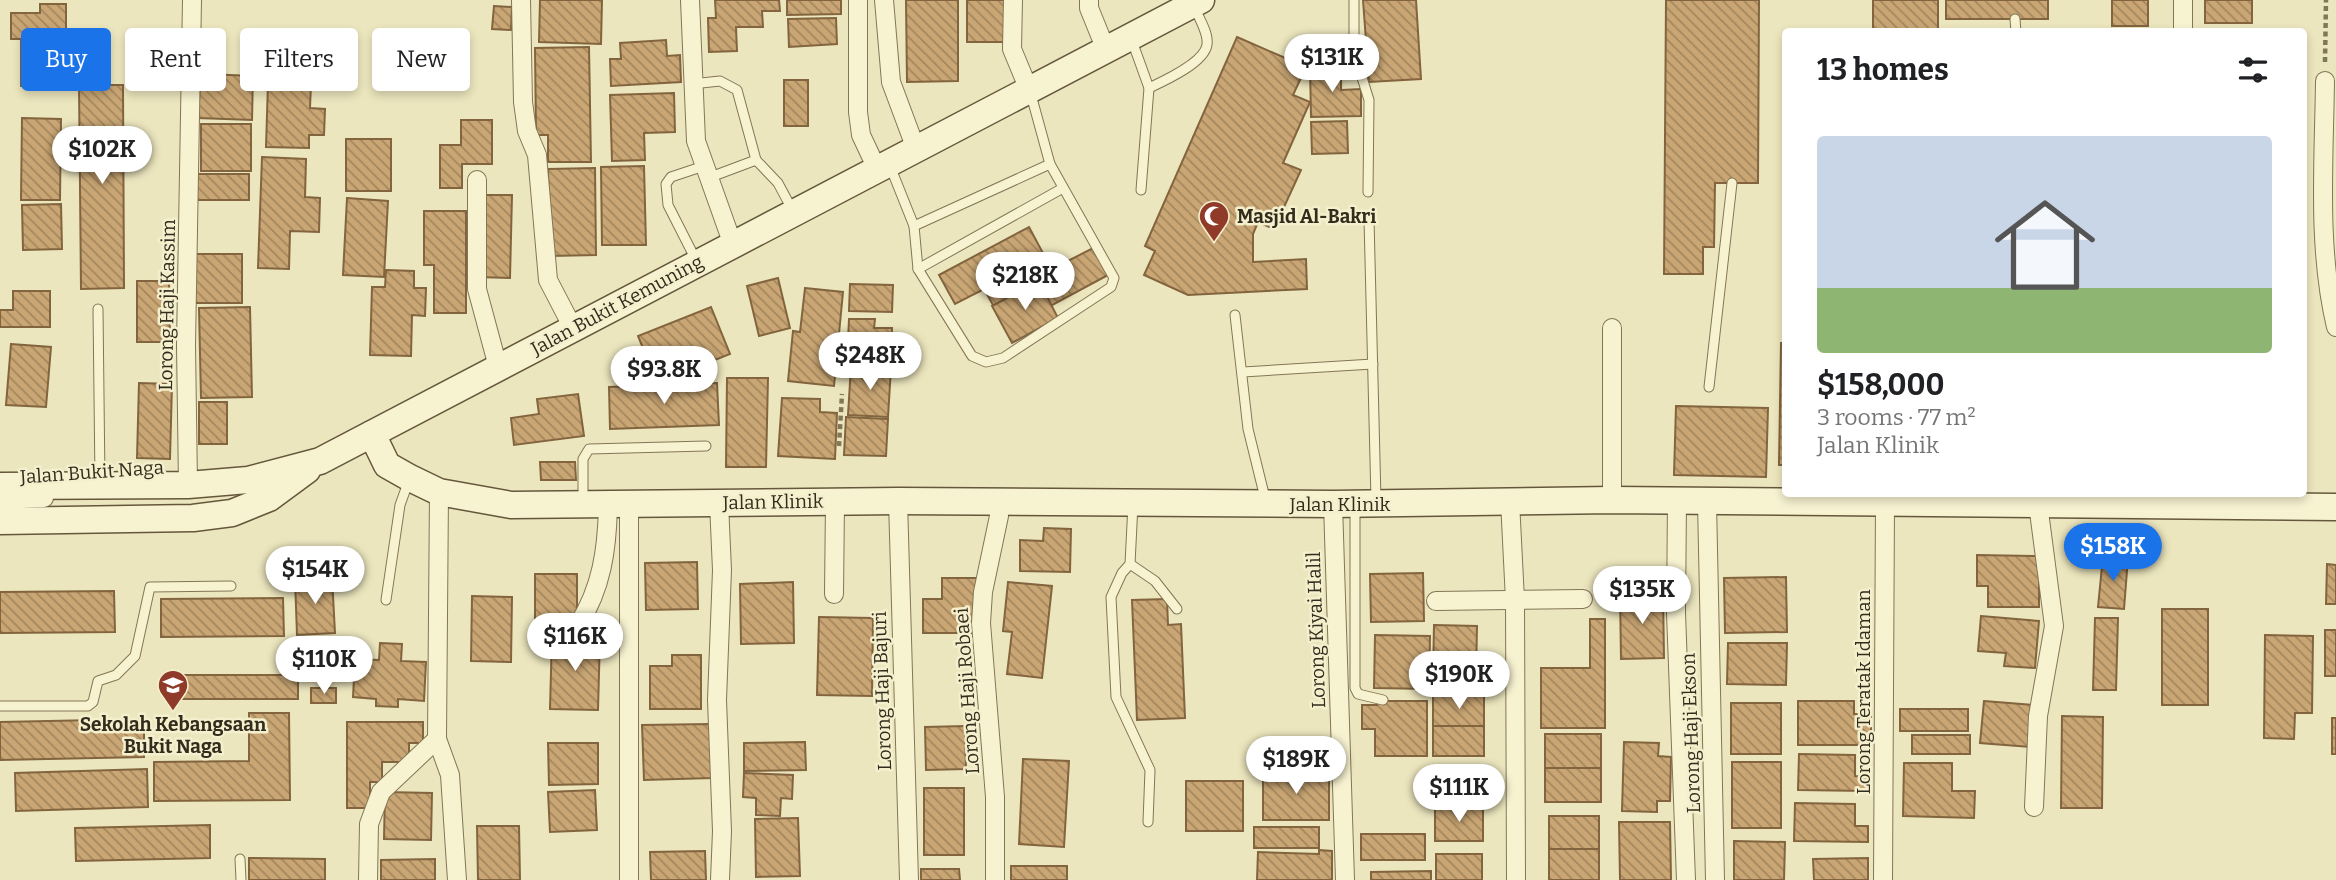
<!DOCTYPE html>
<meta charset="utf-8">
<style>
body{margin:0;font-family:Bitter,serif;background:#f2f2f2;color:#202124;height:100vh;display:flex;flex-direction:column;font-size:26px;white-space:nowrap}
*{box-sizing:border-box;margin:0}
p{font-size:23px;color:#757577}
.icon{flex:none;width:38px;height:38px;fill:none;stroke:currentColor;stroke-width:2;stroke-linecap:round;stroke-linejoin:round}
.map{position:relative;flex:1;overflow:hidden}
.details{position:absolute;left:1782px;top:28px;width:525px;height:469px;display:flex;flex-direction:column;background:#fff;border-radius:7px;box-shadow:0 4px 10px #0003}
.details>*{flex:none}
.banner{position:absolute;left:21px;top:28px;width:665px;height:63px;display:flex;gap:14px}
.price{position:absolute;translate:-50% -60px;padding:0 16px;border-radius:24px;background:#fff;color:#222;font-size:23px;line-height:46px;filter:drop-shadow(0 2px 4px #0008)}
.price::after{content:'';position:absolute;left:50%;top:42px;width:21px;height:16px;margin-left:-10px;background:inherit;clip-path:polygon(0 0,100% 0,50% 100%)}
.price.current{background:#1a73e8;color:#fff}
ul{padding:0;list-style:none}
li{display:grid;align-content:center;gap:14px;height:371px;padding:0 35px}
li span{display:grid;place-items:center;height:217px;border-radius:7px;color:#555}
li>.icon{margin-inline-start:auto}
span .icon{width:126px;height:126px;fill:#fffc;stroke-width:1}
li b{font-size:30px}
h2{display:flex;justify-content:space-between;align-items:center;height:84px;padding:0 35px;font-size:30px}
.pill{padding:0 24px;border-radius:7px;background:#fff;box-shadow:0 4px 10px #0003;font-size:24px;line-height:63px}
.pill.current{background:#1a73e8;color:#fff}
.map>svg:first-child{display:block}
.building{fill:url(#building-back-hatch);stroke:#82643e;stroke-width:2}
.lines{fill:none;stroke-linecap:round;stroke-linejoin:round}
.lane-casing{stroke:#837657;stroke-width:11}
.street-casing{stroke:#837657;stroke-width:20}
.secondary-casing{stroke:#65573b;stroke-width:29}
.path{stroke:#837657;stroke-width:4.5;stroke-dasharray:5 3.5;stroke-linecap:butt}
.lane{stroke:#f7f2d0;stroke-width:9}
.street{stroke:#f7f2d0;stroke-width:18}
.secondary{stroke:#f7f2d0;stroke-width:26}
.labels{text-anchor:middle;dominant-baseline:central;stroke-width:5;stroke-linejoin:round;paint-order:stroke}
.poi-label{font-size:19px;font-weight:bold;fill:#332b1c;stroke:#f4efcd;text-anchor:start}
.street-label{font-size:19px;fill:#332b1c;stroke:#f4efcd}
</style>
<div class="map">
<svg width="2336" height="880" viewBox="0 0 2336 880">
<defs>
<pattern id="building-back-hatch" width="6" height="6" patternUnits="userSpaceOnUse" patternTransform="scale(1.75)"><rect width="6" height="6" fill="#c9a674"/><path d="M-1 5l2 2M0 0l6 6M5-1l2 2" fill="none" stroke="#a4875e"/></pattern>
</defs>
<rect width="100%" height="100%" fill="#ece6be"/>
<g class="building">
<path d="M540 0H602L601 44 539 42Z"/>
<path d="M715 0H779L780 11H762L763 27H736L737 51 709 52 708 18H716Z"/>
<path d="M787 0H841V14L787 15Z"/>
<path d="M906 0H958V81L907 82Z"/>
<rect x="967" y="0" width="37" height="42"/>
<path d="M1363 0H1416L1421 79 1369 82Z"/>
<path d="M1666 0H1759L1758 183H1715L1714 247H1703V274H1664Z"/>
<rect x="1873" y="0" width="65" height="32"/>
<rect x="1946" y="0" width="102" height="19"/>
<rect x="2112" y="0" width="36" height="26"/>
<rect x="2205" y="0" width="47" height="23"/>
<path d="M40 4H66V86H21V39H11V13H40Z"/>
<path d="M494 6 512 7 511 30 492 29Z"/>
<path d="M836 18 837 44 789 47 788 19Z"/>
<path d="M1237 37 1306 67 1293 95 1310 102 1283 163 1301 170 1274 229 1258 222 1253 234V262L1306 259 1307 289 1188 295 1144 275 1155 251 1145 246Z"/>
<path d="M666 40 667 56 680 55 681 82 611 86 610 59H621L620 43Z"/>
<path d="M589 47 591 162H548V135H536L535 48Z"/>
<path d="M1341 66V90L1361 89V116L1311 117 1310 67Z"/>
<path d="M206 74 253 76 252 120 198 118 200 85H206Z"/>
<rect x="784" y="80" width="24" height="46"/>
<path d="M268 83 311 84 310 108 325 109 324 135H309V148L266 147Z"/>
<path d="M79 85H123L124 288 81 289Z"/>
<path d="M674 93 675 132 644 133 645 160 612 161 610 95Z"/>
<path d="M22 118 61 119 60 200H21Z"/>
<path d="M461 120H492V164H462V188H440V145H461Z"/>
<path d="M1347 121 1348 153 1312 154 1311 122Z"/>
<rect x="201" y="124" width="50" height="47"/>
<rect x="346" y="139" width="45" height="52"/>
<path d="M262 157 306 159 305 197 320 198 319 232 290 231 289 269 258 268Z"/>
<path d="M644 166 646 245H602L601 167Z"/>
<path d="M595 168 596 255 550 256 548 169Z"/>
<rect x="196" y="174" width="53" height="26"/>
<path d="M481 195H512L510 278 478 277Z"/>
<path d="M347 198 388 201 384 277 343 275Z"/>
<path d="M61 204 62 249 23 250 22 205Z"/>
<path d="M424 211H466V313H434V265H424Z"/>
<path d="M1029 227 1045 257 1026 267 1033 279 1093 248 1108 275 1045 309 1032 286 994 307 984 289 955 304 939 275Z"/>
<rect x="193" y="254" width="49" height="49"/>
<path d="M386 270 414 271V288H426L425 316 412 315 411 356 370 355 372 287H385Z"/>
<path d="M778 278 790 328 759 336 747 286Z"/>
<path d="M137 281H169L170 342H137Z"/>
<path d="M1039 281 1058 318 1012 343 992 306Z"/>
<path d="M850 284 893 285 892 312 849 311Z"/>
<path d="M805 288 843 292 834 386 788 381 793 331 800 332Z"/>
<path d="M13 291H50V327H0V310H13Z"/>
<path d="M250 307 252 397 201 398 199 308Z"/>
<path d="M711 307 730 354 670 378 665 365 652 370 638 336Z"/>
<path d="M849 319H875L874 328H892L891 364 847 362Z"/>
<path d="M1781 343H1785V465H1779Z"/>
<path d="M11 344 51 347 46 407 6 405Z"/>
<path d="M851 366 891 368 888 417 848 415Z"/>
<path d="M727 378H768L766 467H726Z"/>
<path d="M139 383 172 384 170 459 137 458Z"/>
<path d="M717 383 719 425 610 429 609 387Z"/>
<path d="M578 394 584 436 514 445 511 418 539 414 537 399Z"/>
<path d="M782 398 820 399V412L837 413 835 459 778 456Z"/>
<rect x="199" y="402" width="28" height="42"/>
<path d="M1676 406 1768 408 1766 477 1674 475Z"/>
<path d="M846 417 888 419 886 456 844 455Z"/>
<path d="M540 462H575L576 480H541Z"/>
<path d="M1044 528 1071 529 1070 572 1020 571V540L1043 541Z"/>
<path d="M1977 555 2039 556V607H1988V586H1977Z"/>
<path d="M2103 556 2128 558 2124 609 2098 607Z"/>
<path d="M697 562 698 609 646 610 645 563Z"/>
<path d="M2327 564 2336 565V604H2326Z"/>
<path d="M1423 573 1424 621 1371 622 1370 574Z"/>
<rect x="535" y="574" width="42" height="45"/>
<path d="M332 577 335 633 297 635 295 579Z"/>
<path d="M1786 577 1787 632 1725 633 1724 578Z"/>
<path d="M942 578H977V633H923V599H942Z"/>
<path d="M793 582 794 643 741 644 740 584Z"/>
<path d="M1008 582 1052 586 1042 678 1007 674 1012 632 1003 631Z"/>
<path d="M114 591 115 632 0 633V592Z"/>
<path d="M1620 593H1663L1664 658 1621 659Z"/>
<path d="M472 596 512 597 511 662 471 661Z"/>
<path d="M283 598 284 636 161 637V599Z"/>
<path d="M1167 599 1168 625 1181 624 1185 718 1137 720 1132 600Z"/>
<rect x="2162" y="609" width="46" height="96"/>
<path d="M1981 616 2039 621 2035 668 2004 666 2006 653 1978 651Z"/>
<path d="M819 617 873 618 872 696 817 695Z"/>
<path d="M2095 618H2118L2116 690H2093Z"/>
<path d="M1590 619H1605V728H1541V668H1590Z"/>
<path d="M1434 625 1477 626 1476 678 1433 677Z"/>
<rect x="2325" y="630" width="11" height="46"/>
<path d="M552 635 600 636 598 710 550 709Z"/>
<path d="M1375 635 1430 636 1429 689 1374 688Z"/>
<path d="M2265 635 2313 636 2312 713H2295L2294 739 2264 738Z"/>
<path d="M380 643 402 644 401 661 426 662 424 701 398 699V707L376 706V699L353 697 355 659 379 660Z"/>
<path d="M1728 643H1787L1786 685 1727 684Z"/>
<path d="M672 655H701V709H650V666H672Z"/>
<rect x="172" y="675" width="126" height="24"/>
<rect x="311" y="688" width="25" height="15"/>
<rect x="1433" y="695" width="51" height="31"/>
<path d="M1377 701H1427V756H1375V729H1362V705H1377Z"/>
<path d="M1798 701H1854V714H1871V745H1798Z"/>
<path d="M1984 701 2035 705 2030 747 1980 743Z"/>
<rect x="1731" y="703" width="50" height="51"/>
<rect x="1900" y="709" width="68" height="22"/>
<path d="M249 713H289L290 800 154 801V762L249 761Z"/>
<path d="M2062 716 2103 717 2102 808H2061Z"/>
<rect x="2332" y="718" width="4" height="36"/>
<path d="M144 719V757L0 760V722Z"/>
<path d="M347 722H423V743H409V762H382V782H370V808H347Z"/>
<path d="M710 724 712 778 644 780 642 725Z"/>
<path d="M965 726 966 769 926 770 925 727Z"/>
<rect x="1433" y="726" width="51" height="30"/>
<rect x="1545" y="734" width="56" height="34"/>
<rect x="1912" y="735" width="58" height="19"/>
<path d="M805 742 806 770 744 771V743Z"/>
<path d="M1624 742 1659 743 1658 756 1671 757 1670 801H1657V812L1622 811Z"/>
<path d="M548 743H598V784L549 785Z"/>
<path d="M1799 754 1855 755V776L1867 777 1866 791 1798 790Z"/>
<path d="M1023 759 1069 761 1064 847 1019 844Z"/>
<rect x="1732" y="762" width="49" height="66"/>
<path d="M1904 763H1952V791H1975L1974 818 1903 816Z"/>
<rect x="1545" y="768" width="56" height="34"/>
<path d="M147 769 148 807 16 811 15 773Z"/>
<rect x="1263" y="771" width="66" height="49"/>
<path d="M744 773 793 775 792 799 781 798 780 816 756 815V798L743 797Z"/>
<rect x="1435" y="773" width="48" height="34"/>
<rect x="1186" y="781" width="57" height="50"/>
<rect x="924" y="788" width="40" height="67"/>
<path d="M595 790 597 830 550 832 548 792Z"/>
<path d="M385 792 432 793 431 840 384 839Z"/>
<path d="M1795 803 1855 804V826H1868V842L1794 841Z"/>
<rect x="1435" y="807" width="48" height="34"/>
<rect x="1549" y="816" width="50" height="33"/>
<path d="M798 818 800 876 756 877 755 819Z"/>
<path d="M1619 822H1670L1671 880H1620Z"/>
<path d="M210 825V858L76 861 75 828Z"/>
<path d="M477 826H519L520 880H478Z"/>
<rect x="1254" y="827" width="65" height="21"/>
<rect x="1361" y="834" width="64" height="26"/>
<path d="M1734 841 1785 842 1784 880H1734Z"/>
<rect x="1549" y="849" width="50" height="31"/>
<path d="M1319 850 1332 851V880H1257L1258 852 1319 854Z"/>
<path d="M705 851 706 880H651L650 852Z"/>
<rect x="1436" y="854" width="46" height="26"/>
<path d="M249 858 325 859V880H249Z"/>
<path d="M1868 858V880H1814L1813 859Z"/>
<path d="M435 859V880H381V860Z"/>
<rect x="1011" y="866" width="56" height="14"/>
<path d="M921 869H959L960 880H921Z"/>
<path d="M1431 871V880H1371V872Z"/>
</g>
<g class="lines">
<g class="lane-casing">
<g id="lane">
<path d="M1354 0V52L1369 100 1368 192"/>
<path d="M2015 19 2016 32"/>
<path d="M1131 38 1149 88 1141 190"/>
<path d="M692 84 720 81 737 90 756 160 708 178"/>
<path d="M1149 88C1164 81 1204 63 1207 45 1209 33 1199 19 1195 8"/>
<path d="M756 160 778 183 793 211"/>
<path d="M890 166 914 226 918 269 972 356 986 362 1003 358 1111 287 1114 278 1050 164 1030 91"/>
<path d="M1369 219 1376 500"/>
<path d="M914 226 1050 164"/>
<path d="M697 262 668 205 666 184 671 177 704 166"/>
<path d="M918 269 1063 188"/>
<path d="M98 309 100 482"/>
<path d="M1235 315 1248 429 1266 502"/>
<path d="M1243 372 1373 364"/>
<path d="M1709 387 1732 183"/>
<path d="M583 501V459L589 449 706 446"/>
<path d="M1133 504 1130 564 1122 573 1111 597 1116 697 1150 770 1148 822"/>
<path d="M1355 505V688L1358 694 1383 700"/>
<path d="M1130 564 1155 581 1177 609"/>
<path d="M386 600 400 505 409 480"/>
<path d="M0 706H88L93 702 98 681 116 675 135 656 150 587 231 586"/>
<path d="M240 859 241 880"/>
</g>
</g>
<g class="street-casing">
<g id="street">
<path d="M521 0 523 102 527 131 537 155 548 280 573 328"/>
<path d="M690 0 696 141 733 245"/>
<path d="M858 0V112L861 135 877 169"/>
<path d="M884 0 891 82 916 149"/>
<path d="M1013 0 1012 49 1029 90"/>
<path d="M1089 0V8L1106 50"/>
<path d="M2183 32V0"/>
<path d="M2325 81C2324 162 2317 247 2336 327"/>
<path d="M477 180V289L498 367"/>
<path d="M180 486 188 485 186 345 192 0"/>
<path d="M0 500 44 498"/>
<path d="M1612 500V328"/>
<path d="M898 501 909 880"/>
<path d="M1510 501 1515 600 1516 880"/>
<path d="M1677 501 1676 613 1686 880"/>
<path d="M1707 502 1715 880"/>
<path d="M719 503 722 570 717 700 722 831 720 880"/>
<path d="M1333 504 1345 880"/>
<path d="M834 594 835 502"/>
<path d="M1436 601 1583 599"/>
<path d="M578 625C602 588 607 549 608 506"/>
<path d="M437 739 450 775 457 880"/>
<path d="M2034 807 2038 716 2054 626 2038 504"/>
<path d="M368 880 369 824 381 792 437 739 439 492"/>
<path d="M629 880V506"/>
<path d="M995 880V797L981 623 983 592 999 516 998 501"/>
<path d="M1883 880 1885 504"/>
</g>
</g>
<g class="secondary-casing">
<g id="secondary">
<path d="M372 434 387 465 410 478 439 492 511 505 898 501 1333 504 1612 500 2336 507"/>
<path d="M0 486 188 485 248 480 320 461 1201 0"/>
<path d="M0 521 193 518 232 513 269 498 307 470"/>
</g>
</g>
<g class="path">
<path d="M2325 62 2326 0"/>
<path d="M839 446 842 394"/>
</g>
<use href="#lane" class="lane"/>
<use href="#street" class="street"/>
<use href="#secondary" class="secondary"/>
</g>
<defs>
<g id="mosque-pin" transform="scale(1.575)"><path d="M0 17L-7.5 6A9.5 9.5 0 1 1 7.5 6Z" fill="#903a29" stroke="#f4efcd"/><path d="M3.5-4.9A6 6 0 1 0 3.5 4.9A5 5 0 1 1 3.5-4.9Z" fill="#fff"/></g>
<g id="school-pin" transform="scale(1.575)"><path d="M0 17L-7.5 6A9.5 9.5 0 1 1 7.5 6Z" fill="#903a29" stroke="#f4efcd"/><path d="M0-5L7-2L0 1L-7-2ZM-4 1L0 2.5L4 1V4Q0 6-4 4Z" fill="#fff"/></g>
</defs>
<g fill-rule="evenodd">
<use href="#mosque-pin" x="1214" y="216"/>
<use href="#school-pin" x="173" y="685"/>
</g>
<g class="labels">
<g class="poi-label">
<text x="1237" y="216">Masjid Al-Bakri</text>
<text x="173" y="724" text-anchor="middle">Sekolah Kebangsaan<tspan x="173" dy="22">Bukit Naga</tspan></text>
</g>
<g class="street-label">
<text transform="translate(167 305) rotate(-89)">Lorong Haji Kassim</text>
<text transform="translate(617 305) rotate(-28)">Jalan Bukit Kemuning</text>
<text transform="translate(92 472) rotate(-4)">Jalan Bukit Naga</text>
<text transform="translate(773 502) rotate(-1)">Jalan Klinik</text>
<text x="1340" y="504">Jalan Klinik</text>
<text transform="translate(1316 630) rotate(-92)">Lorong Kiyai Halil</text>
<text transform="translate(882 691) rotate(-92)">Lorong Haji Bajuri</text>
<text transform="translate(967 691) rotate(-94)">Lorong Haji Robaei</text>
<text transform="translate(1863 692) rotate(-90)">Lorong Teratak Idaman</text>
<text transform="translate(1691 733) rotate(-92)">Lorong Haji Ekson</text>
</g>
</g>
</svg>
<b class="price" style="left:1332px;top:94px">$131K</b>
<b class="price" style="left:102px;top:186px">$102K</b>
<b class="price" style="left:1025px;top:312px">$218K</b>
<b class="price" style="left:870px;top:392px">$248K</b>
<b class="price" style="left:664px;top:406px">$93.8K</b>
<b class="price current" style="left:2113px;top:583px">$158K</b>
<b class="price" style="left:315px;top:606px">$154K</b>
<b class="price" style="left:1642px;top:626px">$135K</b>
<b class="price" style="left:575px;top:673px">$116K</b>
<b class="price" style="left:324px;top:696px">$110K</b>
<b class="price" style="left:1459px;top:711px">$190K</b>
<b class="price" style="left:1296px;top:796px">$189K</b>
<b class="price" style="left:1459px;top:824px">$111K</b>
<div class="banner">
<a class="pill current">Buy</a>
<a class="pill">Rent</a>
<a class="pill">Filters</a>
<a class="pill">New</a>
</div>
<section class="details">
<h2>13 homes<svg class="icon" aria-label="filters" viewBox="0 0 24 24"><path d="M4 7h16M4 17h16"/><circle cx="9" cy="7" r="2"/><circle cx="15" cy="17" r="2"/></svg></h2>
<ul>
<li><span style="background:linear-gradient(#c9d6e8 70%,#8fb573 0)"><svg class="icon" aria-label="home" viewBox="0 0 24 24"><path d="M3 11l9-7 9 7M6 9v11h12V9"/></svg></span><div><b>$158,000</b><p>3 rooms · 77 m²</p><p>Jalan Klinik</p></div></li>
</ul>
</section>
</div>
